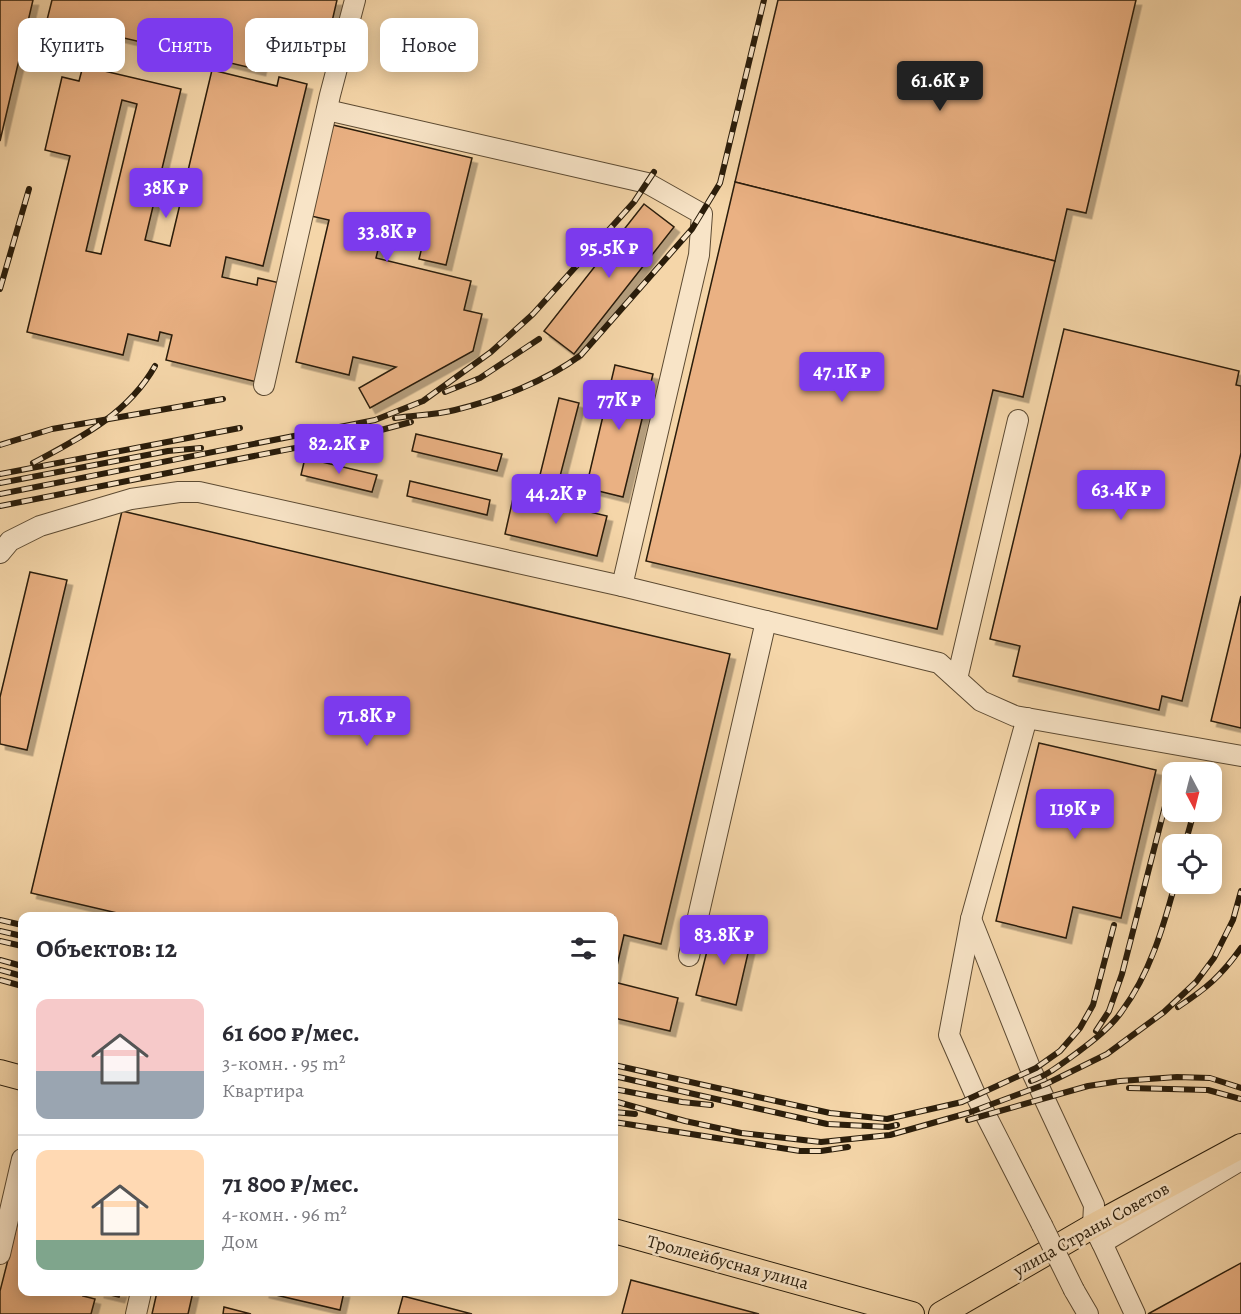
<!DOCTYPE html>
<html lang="ru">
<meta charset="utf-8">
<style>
body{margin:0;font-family:Alegreya,serif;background:#f7f7f7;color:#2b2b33;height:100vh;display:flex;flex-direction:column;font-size:22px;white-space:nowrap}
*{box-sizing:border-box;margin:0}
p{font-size:20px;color:#7c7c81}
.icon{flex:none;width:33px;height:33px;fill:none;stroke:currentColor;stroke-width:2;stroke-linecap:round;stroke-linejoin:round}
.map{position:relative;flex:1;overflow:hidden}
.panel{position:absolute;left:18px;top:912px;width:600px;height:384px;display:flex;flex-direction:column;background:#fff;border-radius:12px;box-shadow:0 3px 15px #0003}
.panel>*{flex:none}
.top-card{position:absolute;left:18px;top:18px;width:600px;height:54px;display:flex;gap:12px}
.needle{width:39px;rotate:173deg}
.fabs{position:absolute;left:1162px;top:762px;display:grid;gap:12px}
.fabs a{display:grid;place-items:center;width:60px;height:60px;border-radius:12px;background:#fff;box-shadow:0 3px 15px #0003;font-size:30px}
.price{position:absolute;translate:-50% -51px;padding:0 14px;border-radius:6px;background:#7c3aed;color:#fff;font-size:20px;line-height:39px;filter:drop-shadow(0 2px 3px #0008)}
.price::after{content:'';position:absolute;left:50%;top:36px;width:18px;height:14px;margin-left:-9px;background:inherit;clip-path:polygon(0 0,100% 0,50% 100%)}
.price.on{background:#222;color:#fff}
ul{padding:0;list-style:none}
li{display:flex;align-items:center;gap:18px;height:150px;padding:0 18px}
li+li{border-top:2px solid #e1e1e2}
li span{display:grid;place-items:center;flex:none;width:168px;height:120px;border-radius:12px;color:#555}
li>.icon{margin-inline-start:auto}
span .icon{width:72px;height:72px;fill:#fffc;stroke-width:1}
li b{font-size:26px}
h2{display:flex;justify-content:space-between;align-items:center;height:72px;padding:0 18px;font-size:26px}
.tag{padding:0 21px;border-radius:12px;background:#fff;box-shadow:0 3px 15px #0003;font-size:21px;line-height:54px}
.tag.on{background:#7c3aed;color:#fff}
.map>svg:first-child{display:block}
.building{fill:#eab183;stroke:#291c0a;stroke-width:1.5;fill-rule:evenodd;filter:url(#shadow)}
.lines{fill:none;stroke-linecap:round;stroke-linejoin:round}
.minor-casing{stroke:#5c4a32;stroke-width:22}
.major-casing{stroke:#291c0a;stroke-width:26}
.minor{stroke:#f8e4c7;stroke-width:20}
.major{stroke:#f5d6a9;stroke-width:24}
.rail-casing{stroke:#291c0a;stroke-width:6}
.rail{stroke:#f8e4c7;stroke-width:4;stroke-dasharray:11;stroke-linecap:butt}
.minor-bridge-casing{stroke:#5c4a32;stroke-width:22;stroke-linecap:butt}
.minor-bridge{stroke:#f8e4c7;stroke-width:20}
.labels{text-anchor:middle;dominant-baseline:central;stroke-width:5;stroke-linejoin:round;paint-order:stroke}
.street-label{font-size:18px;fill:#291c0a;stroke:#f8e4c7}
</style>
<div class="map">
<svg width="1241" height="1314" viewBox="0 0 1241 1314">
<defs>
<filter id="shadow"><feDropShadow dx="5.5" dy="5.5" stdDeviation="0" flood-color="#0004"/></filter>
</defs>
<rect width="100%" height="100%" fill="#f5d6a9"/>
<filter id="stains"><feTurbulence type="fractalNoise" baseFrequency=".00333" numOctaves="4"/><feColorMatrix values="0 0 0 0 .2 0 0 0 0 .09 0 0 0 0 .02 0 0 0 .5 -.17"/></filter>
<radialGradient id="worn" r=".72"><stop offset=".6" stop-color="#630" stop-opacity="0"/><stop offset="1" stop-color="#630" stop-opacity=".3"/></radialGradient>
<g class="building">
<path d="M0 0H33L0 141Z"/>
<path d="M52 0H337L324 56 267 42 260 70 47 20Z"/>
<path d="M778 0H1136L1086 213 1067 209 1055 261 735 182Z"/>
<path d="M83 66 181 89 145 240 170 246 212 70 277 86 279 77 307 84 263 266 226 257 222 277 257 285 258 278 280 283 257 382 166 360 172 335 160 332 158 341 128 334 123 355 27 332 70 156 45 150 62 77 79 81ZM122 100 137 104 101 254 86 251Z"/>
<path d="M333 125 472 158 446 265 419 259 423 243 382 233 376 258 471 281 464 310 482 314 473 351 370 408 359 388 396 367 353 357 349 375 296 362 329 220 311 216Z"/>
<path d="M735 182 1055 261 1023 397 993 390 937 629 646 561Z"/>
<path d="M644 204 674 227 574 354 544 331Z"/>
<path d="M1064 329 1239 371 1236 385 1241 386V453L1182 701 1162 696 1159 710 1013 676 1020 646 990 639Z"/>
<path d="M615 365 653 374 623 497 586 488Z"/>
<path d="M559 398 579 403 558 484 539 479Z"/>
<path d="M416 434 502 454 497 471 412 451Z"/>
<path d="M305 458 377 475 372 492 301 475Z"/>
<path d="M410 481 490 500 487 515 407 496Z"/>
<path d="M514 494 607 516 597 556 505 534Z"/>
<path d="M122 511 730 654 661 944 624 935 614 979V916H130L31 893Z"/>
<path d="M30 572 67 580 27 750 0 744V697Z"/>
<path d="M1241 596V728L1211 721Z"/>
<path d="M1039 743 1156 770 1121 918 1073 907 1066 938 996 921Z"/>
<path d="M713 927 752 936 736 1005 696 995Z"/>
<path d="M614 982 678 998 670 1031 614 1018Z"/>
<path d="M22 1205V1292H85L83 1296 95 1299 91 1314H0V1291Z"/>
<path d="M1241 1263V1314H1148Z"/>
<path d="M631 1280 759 1314H622Z"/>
<path d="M98 1292H121L119 1297Z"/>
<path d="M157 1292H193L188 1314H152Z"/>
<path d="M263 1292H344L340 1310Z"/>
<path d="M403 1296 472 1314H398Z"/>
<path d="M224 1307 251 1314H223Z"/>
</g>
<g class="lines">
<g class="minor-casing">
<g id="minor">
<path d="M327 110 647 183 702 214 699 255 622 586 939 663 981 701 1015 716 1241 756"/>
<path d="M264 385 330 95 355 0"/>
<path d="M0 553 10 541 40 526 131 499 179 492H199L622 586"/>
<path d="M957 679 1018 420"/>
<path d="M1027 718 971 919 949 1035 975 1094 1042 1225"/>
<path d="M971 919 1031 1070 1094 1205 1093 1226 1102 1243 1241 1160"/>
<path d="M689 956 766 621"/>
<path d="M1102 1243 1135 1314"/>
<path d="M0 1254 22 1159"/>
<path d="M1074 1290 1088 1314"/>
<path d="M136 1314 141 1292"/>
</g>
</g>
<g class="major-casing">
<g id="major">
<path d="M0 1072 22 1078"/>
<path d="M614 1231 912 1314"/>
<path d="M941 1314 1093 1226 1241 1146"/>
</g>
</g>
<use href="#minor" class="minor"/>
<use href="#major" class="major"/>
<g class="rail-casing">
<g id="rail">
<path d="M0 289 29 189"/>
<path d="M445 392 480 378 539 339"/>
<path d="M395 418C415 415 436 415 455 410 497 400 546 381 581 355L692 229 720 183 764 0"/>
<path d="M0 445 52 429 223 399"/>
<path d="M33 463C80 438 128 414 155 366"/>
<path d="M0 474 240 428"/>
<path d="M0 483 168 451 201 448"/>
<path d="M0 494 375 420 423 401 491 352 533 314 634 202 654 172"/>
<path d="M0 506 366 434 411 422"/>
<path d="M1185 844 1194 812"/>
<path d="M0 920 22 925"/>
<path d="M0 931 22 936"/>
<path d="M0 941 22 946"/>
<path d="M0 960 22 966"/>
<path d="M0 970 22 976"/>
<path d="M0 980 22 986"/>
<path d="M1178 1007C1207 988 1221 976 1241 948"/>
<path d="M1096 1031 1109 1011 1122 974 1173 775"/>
<path d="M614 1065 830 1113 887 1119 962 1102 1036 1068 1060 1051 1080 1028 1093 1005 1114 925"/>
<path d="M614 1076 827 1124 888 1127 897 1125"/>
<path d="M1031 1081C1048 1075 1063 1063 1078 1052 1094 1040 1111 1027 1122 1011 1150 973 1163 928 1175 884"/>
<path d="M1129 1088 1208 1090 1241 1099"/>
<path d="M614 1089 682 1102 711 1105"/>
<path d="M614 1101 685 1121 741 1133 821 1142 890 1135 968 1113 1046 1084 1107 1054 1164 1012 1196 982 1214 958 1233 920 1241 891"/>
<path d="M614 1112 635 1114"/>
<path d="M968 1120 1088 1086 1120 1081 1177 1077 1210 1078 1241 1088"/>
<path d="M614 1122 800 1151H821L848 1147"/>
</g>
</g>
<use href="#rail" class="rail"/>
<g class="minor-bridge-casing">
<path id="minor-bridge" d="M1042 1225 1074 1290"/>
</g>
<use href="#minor-bridge" class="minor-bridge"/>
</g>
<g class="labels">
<g class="street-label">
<text transform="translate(1091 1229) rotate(-29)">улица Страны Советов</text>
<text transform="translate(728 1262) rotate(15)">Троллейбусная улица</text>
</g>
</g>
<rect width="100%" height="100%" filter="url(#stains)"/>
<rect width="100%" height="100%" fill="url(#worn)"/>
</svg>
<div class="fabs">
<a><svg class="needle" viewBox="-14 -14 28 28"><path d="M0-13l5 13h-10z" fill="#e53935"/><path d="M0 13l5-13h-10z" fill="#7c7c81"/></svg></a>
<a><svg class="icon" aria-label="locate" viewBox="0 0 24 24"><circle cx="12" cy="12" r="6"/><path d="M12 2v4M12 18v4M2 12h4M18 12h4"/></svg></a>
</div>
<b class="price on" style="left:940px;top:112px">61.6K ₽</b>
<b class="price" style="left:166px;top:219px">38K ₽</b>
<b class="price" style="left:387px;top:263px">33.8K ₽</b>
<b class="price" style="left:609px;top:279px">95.5K ₽</b>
<b class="price" style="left:842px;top:403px">47.1K ₽</b>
<b class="price" style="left:619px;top:431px">77K ₽</b>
<b class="price" style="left:339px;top:475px">82.2K ₽</b>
<b class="price" style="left:1121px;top:521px">63.4K ₽</b>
<b class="price" style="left:556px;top:525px">44.2K ₽</b>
<b class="price" style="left:367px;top:747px">71.8K ₽</b>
<b class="price" style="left:1075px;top:840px">119K ₽</b>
<b class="price" style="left:724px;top:966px">83.8K ₽</b>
<div class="top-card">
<a class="tag">Купить</a>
<a class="tag on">Снять</a>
<a class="tag">Фильтры</a>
<a class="tag">Новое</a>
</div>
<section class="panel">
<h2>Объектов: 12<svg class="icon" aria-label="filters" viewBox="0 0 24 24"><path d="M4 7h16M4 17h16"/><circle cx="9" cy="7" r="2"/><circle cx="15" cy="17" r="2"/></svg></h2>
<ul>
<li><span style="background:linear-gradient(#f6c9c9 60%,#9aa5b1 0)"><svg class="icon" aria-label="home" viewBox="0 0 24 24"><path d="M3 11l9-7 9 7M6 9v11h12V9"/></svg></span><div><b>61 600 ₽/мес.</b><p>3-комн. · 95 m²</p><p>Квартира</p></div></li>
<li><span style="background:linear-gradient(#ffd9b3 75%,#7fa58c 0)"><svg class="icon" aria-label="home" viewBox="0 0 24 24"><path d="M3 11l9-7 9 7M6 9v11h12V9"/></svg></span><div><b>71 800 ₽/мес.</b><p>4-комн. · 96 m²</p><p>Дом</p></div></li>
</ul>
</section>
</div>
